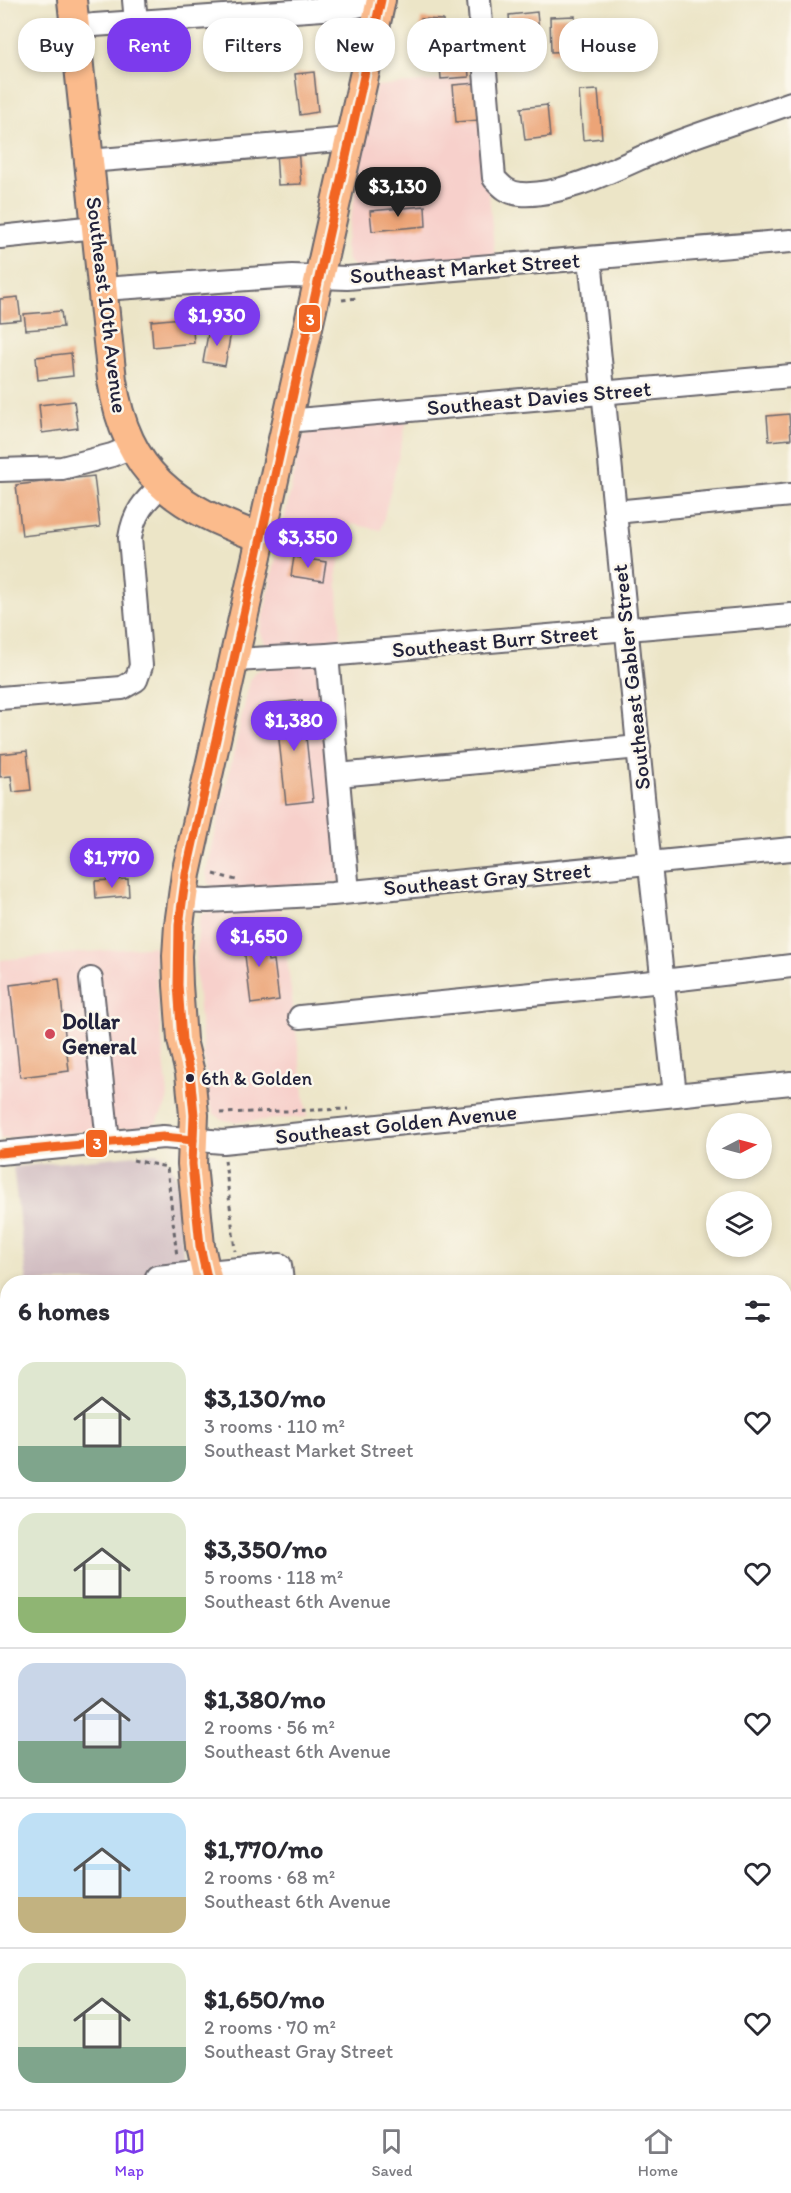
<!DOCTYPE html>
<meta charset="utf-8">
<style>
body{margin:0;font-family:Itim,sans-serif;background:#f7f7f7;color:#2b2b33;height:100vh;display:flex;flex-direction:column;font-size:22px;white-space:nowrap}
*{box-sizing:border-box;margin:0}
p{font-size:20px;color:#7c7c81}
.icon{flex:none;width:33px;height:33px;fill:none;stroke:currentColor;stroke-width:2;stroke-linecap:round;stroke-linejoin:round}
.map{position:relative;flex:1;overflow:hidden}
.drawer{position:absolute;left:0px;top:1275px;width:792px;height:834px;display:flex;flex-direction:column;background:#fff;border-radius:24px 24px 0 0;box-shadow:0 3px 9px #0003}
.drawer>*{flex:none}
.hud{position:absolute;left:18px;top:18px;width:756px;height:54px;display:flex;gap:12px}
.needle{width:39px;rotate:84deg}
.controls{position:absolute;left:706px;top:1113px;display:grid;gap:12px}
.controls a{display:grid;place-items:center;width:66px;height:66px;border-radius:50%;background:#fff;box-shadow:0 3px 9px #0003;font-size:30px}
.price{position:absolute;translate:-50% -51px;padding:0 14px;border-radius:21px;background:#7c3aed;color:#fff;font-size:20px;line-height:39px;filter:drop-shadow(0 2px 3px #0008)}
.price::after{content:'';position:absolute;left:50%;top:36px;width:18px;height:14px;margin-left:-9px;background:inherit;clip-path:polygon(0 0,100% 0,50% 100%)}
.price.selected{background:#222;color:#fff}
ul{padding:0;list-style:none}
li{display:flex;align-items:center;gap:18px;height:150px;padding:0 18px}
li+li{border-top:2px solid #e1e1e2}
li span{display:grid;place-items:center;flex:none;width:168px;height:120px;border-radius:18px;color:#555}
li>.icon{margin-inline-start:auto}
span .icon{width:72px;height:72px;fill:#fffc;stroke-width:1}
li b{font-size:26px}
h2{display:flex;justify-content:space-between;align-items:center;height:72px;padding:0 18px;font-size:26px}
.tag{padding:0 21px;border-radius:24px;background:#fff;box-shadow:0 3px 9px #0003;font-size:21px;line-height:54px}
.tag.selected{background:#7c3aed;color:#fff}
.dock{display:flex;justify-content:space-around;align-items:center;height:84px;border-top:2px solid #e1e1e2;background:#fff;font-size:16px;color:#7c7c81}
.dock a{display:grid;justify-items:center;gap:3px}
.dock .selected{color:#7c3aed}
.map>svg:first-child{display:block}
.built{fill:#f7d0cb}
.industrial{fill:#d2bec2}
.green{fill:#90d289;stroke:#597a62;stroke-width:1.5}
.building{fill:#eca477}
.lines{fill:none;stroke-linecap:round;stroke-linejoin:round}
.minor-casing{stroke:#69666c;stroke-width:26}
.major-casing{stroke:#69666c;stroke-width:32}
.path{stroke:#69666c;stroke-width:3;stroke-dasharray:4.5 4.5;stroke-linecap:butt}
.minor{stroke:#fff;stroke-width:22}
.major{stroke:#fbbb8c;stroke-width:28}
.bus-1-casing{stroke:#fbf7ec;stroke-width:14}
.bus-1{stroke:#f26522;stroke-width:9}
.poi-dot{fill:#d1495b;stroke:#fbf7ec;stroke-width:2}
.bus-dot{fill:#22223b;stroke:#fbf7ec;stroke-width:2}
.labels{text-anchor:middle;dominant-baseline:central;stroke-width:5;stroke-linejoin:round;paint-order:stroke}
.bus-label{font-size:20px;fill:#22223b;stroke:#fbf7ec;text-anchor:start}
.street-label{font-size:22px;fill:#22223b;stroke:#fbf7ec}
.poi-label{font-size:22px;font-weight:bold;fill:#22223b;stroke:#fbf7ec;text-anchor:start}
.line-badge{stroke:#fbf7ec;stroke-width:2}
.badge-label{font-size:16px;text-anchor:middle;font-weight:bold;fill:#fff}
</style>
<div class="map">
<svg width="791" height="2109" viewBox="0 0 791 2109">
<rect width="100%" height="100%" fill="#fbf7ec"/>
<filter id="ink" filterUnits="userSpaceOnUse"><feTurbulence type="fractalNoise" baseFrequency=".0167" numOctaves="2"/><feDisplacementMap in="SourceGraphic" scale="12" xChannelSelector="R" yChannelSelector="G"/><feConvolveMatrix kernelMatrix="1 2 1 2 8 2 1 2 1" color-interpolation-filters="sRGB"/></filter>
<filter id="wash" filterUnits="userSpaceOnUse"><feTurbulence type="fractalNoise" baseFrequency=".008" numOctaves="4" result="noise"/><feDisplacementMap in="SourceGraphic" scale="24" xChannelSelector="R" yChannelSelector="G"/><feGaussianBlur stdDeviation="1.35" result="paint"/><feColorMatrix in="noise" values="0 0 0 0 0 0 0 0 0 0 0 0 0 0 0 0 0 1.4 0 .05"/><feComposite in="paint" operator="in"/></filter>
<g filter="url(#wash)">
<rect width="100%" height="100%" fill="#ece5c7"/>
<g class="built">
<path d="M478 77 495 258 361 268 353 266 348 261 345 246 376 86Z"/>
<path d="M407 420 381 530 351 524 337 570 341 644 273 650 265 644 260 631 302 437 316 428Z"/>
<path d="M324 662 346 881 227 892 218 890 209 884 206 874 250 680 255 672 263 668Z"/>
<path d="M280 904 307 1117 236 1122 224 1120 214 1114 208 1100 195 966 199 921 201 914 210 911Z"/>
<path d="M155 946 157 993 168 1096 165 1107 156 1123 143 1127 0 1139V960Z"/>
</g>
<path class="industrial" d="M156 1153 166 1157 176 1177 186 1282H27L13 1167Z"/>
<path class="green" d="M179 2102H273L274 2109H179Z"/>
<g id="blocks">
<g class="building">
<path d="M537 12 541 51 512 54 509 15Z"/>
<path d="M575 16 576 51 551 52 550 17Z"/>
<path d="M421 19 443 20V46L420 45Z"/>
<path d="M468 63 469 77 441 79 440 66Z"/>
<path d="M314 72 318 112 300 115 295 74Z"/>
<path d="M477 83 480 120 456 122 453 85Z"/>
<path d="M598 90 602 138 583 140 579 91Z"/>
<path d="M547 105 550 137 525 140 521 108Z"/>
<path d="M298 149 301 184 278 185 276 150Z"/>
<path d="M425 206 426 226 372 231 370 211Z"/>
<path d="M18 297 21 320 0 322V299Z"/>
<path d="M61 311 63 327 26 330 24 314Z"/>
<path d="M192 317 194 343 153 347 151 321Z"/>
<path d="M209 328 231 332 225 366 203 362Z"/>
<path d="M71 353 73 376 38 380 36 357Z"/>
<path d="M74 401 78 428 42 433 39 405Z"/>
<path d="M789 414 791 439 769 441 767 416Z"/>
<path d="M94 476 100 527 22 536 16 485Z"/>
<path d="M294 557 326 562 323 581 291 576Z"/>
<path d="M302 700 313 801 286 804 275 703Z"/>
<path d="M27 751 31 790 13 792 11 776 0 777V754Z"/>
<path d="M128 879 129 896 96 899 95 881Z"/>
<path d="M254 921 256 941 265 940 268 961 274 960 279 1000 251 1004 241 923Z"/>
<path d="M59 979 69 1071 20 1077 10 985Z"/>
<path d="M8 1350V1379H1L0 1351Z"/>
<path d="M463 2102H494L495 2109H465Z"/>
</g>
</g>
</g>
<g filter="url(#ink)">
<use href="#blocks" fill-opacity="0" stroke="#69666c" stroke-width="1.5"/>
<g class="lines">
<g class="minor-casing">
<g id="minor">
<path d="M134 0 136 22"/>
<path d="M479 0 494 178C502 187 508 193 521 194 568 197 629 161 673 144 712 129 752 117 791 103"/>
<path d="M74 28 94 25 352 7 382 0"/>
<path d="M89 161 350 139"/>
<path d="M0 237 96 227"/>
<path d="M590 258 648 847 675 1095"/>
<path d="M103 289 292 276 347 278 791 241"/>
<path d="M287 421 791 376"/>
<path d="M0 470 62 468 112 455 132 447"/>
<path d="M615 512 791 495"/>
<path d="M327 655 348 892"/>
<path d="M235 660 327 655 791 615"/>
<path d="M0 698 122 688 136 680 141 666 130 538C134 512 144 502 162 485"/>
<path d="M338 775 639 747"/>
<path d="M182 900 208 901 332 894 791 849"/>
<path d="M91 979 108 1142"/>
<path d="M300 1017 663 981 791 966"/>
<path d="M0 1153 163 1137 223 1142 791 1083"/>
<path d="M157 1277 280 1265 282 1282"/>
<path d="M0 1452H8"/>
<path d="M784 1572 791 1571"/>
<path d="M0 1738H8"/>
<path d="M0 1855 8 1854"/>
<path d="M784 1879 791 1878"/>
<path d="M0 1974 8 1973"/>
<path d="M0 2087H8"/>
<path d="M178 2102 179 2109"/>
</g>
</g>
<g class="major-casing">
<g id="major">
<path d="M72 0 112 380C127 475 175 507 262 538"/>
<path d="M208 1282 200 1246 192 1164 194 1115 190 1073 182 1040 178 985 177 956 179 925 186 874 381 0"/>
<path d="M295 2102V2109"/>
</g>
</g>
<g class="path">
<path d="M342 300 357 298"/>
<path d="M214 874 236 880"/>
<path d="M220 1113 348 1109"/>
<path d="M133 1160 167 1167 177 1257"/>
<path d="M225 1160 235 1251"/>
<path d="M266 2102 267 2109"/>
<path d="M324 2102 325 2109"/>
</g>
<use href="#minor" class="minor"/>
<use href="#major" class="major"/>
<g class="bus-1-casing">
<g id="bus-1">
<path d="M0 1153 163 1137 193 1140"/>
<path d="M208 1282 200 1246 192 1164 194 1115 190 1073 182 1040 178 985 179 925 186 874 381 0"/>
</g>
</g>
<use href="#bus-1" class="bus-1"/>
</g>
</g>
<circle class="poi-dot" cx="50" cy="1034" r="6"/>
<circle class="bus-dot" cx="190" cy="1078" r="5"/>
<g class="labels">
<g class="bus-label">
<text x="201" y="1078">6th &amp; Golden</text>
</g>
<g class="street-label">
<text transform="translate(465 268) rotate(-4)">Southeast Market Street</text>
<text transform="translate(107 305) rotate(83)">Southeast 10th Avenue</text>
<text transform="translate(539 398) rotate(-5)">Southeast Davies Street</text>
<text transform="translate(495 641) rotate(-5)">Southeast Burr Street</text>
<text transform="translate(631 677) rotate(-96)">Southeast Gabler Street</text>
<text transform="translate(487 879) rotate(-5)">Southeast Gray Street</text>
<text transform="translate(396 1124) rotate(-6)">Southeast Golden Avenue</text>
</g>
<g class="poi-label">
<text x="62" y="1021">Dollar<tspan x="62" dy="25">General</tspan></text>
</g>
</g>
<g class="line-badge">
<rect x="298" y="304" width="23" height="29" rx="6" fill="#f26522"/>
<rect x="85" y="1129" width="23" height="29" rx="6" fill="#f26522"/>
</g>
<g class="badge-label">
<text x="310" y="325">3</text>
<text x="97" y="1149">3</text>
</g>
</svg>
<div class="controls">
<a><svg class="needle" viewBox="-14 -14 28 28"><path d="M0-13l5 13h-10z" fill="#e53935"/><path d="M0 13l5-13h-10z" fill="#7c7c81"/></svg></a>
<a><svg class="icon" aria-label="layers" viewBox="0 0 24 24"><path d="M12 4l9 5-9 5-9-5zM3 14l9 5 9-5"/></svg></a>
</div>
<b class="price selected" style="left:398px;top:218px">$3,130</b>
<b class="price" style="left:217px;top:347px">$1,930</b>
<b class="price" style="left:308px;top:569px">$3,350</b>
<b class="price" style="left:294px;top:752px">$1,380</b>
<b class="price" style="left:112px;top:889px">$1,770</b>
<b class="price" style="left:259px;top:968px">$1,650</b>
<div class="hud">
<a class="tag">Buy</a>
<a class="tag selected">Rent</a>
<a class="tag">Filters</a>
<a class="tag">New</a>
<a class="tag">Apartment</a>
<a class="tag">House</a>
</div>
<section class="drawer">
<h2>6 homes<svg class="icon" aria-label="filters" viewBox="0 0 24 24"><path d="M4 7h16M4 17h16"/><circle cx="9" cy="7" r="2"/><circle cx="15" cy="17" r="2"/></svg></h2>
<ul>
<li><span style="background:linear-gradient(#dfe7d0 70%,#7fa58c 0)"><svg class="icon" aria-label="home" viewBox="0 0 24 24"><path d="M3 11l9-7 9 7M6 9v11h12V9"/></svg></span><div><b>$3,130/mo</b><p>3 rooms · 110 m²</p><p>Southeast Market Street</p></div><svg class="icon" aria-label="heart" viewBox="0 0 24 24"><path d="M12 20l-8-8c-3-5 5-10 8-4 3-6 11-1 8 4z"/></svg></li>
<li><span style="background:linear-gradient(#dfe7d0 70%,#8fb573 0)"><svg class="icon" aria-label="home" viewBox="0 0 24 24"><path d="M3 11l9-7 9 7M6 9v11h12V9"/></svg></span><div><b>$3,350/mo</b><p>5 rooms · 118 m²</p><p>Southeast 6th Avenue</p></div><svg class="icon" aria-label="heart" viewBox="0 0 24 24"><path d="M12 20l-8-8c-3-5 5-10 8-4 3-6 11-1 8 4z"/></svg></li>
<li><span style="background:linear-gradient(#c9d6e8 65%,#7fa58c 0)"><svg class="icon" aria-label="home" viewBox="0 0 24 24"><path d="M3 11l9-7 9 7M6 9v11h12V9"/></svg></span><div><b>$1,380/mo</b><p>2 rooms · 56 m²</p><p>Southeast 6th Avenue</p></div><svg class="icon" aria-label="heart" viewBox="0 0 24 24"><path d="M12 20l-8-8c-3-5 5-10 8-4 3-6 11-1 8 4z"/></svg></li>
<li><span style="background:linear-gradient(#bfe0f5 70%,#c2b280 0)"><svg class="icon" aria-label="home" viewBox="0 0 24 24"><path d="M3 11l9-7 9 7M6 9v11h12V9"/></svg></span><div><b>$1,770/mo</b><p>2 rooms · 68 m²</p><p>Southeast 6th Avenue</p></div><svg class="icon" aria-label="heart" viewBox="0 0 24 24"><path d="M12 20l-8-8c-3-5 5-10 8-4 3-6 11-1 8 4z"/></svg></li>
<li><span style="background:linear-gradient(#dfe7d0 70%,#7fa58c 0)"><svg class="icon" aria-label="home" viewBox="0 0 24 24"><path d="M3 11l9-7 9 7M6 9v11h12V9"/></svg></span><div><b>$1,650/mo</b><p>2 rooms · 70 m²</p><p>Southeast Gray Street</p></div><svg class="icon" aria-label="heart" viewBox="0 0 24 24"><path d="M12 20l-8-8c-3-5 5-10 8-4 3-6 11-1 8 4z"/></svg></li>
</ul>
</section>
</div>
<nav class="dock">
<a class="selected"><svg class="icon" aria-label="map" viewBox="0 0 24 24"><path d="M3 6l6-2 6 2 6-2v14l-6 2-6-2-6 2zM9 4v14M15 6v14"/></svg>Map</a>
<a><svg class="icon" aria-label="saved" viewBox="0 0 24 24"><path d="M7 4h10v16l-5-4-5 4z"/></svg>Saved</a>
<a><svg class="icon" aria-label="home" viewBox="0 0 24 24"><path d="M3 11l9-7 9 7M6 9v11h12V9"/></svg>Home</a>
</nav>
